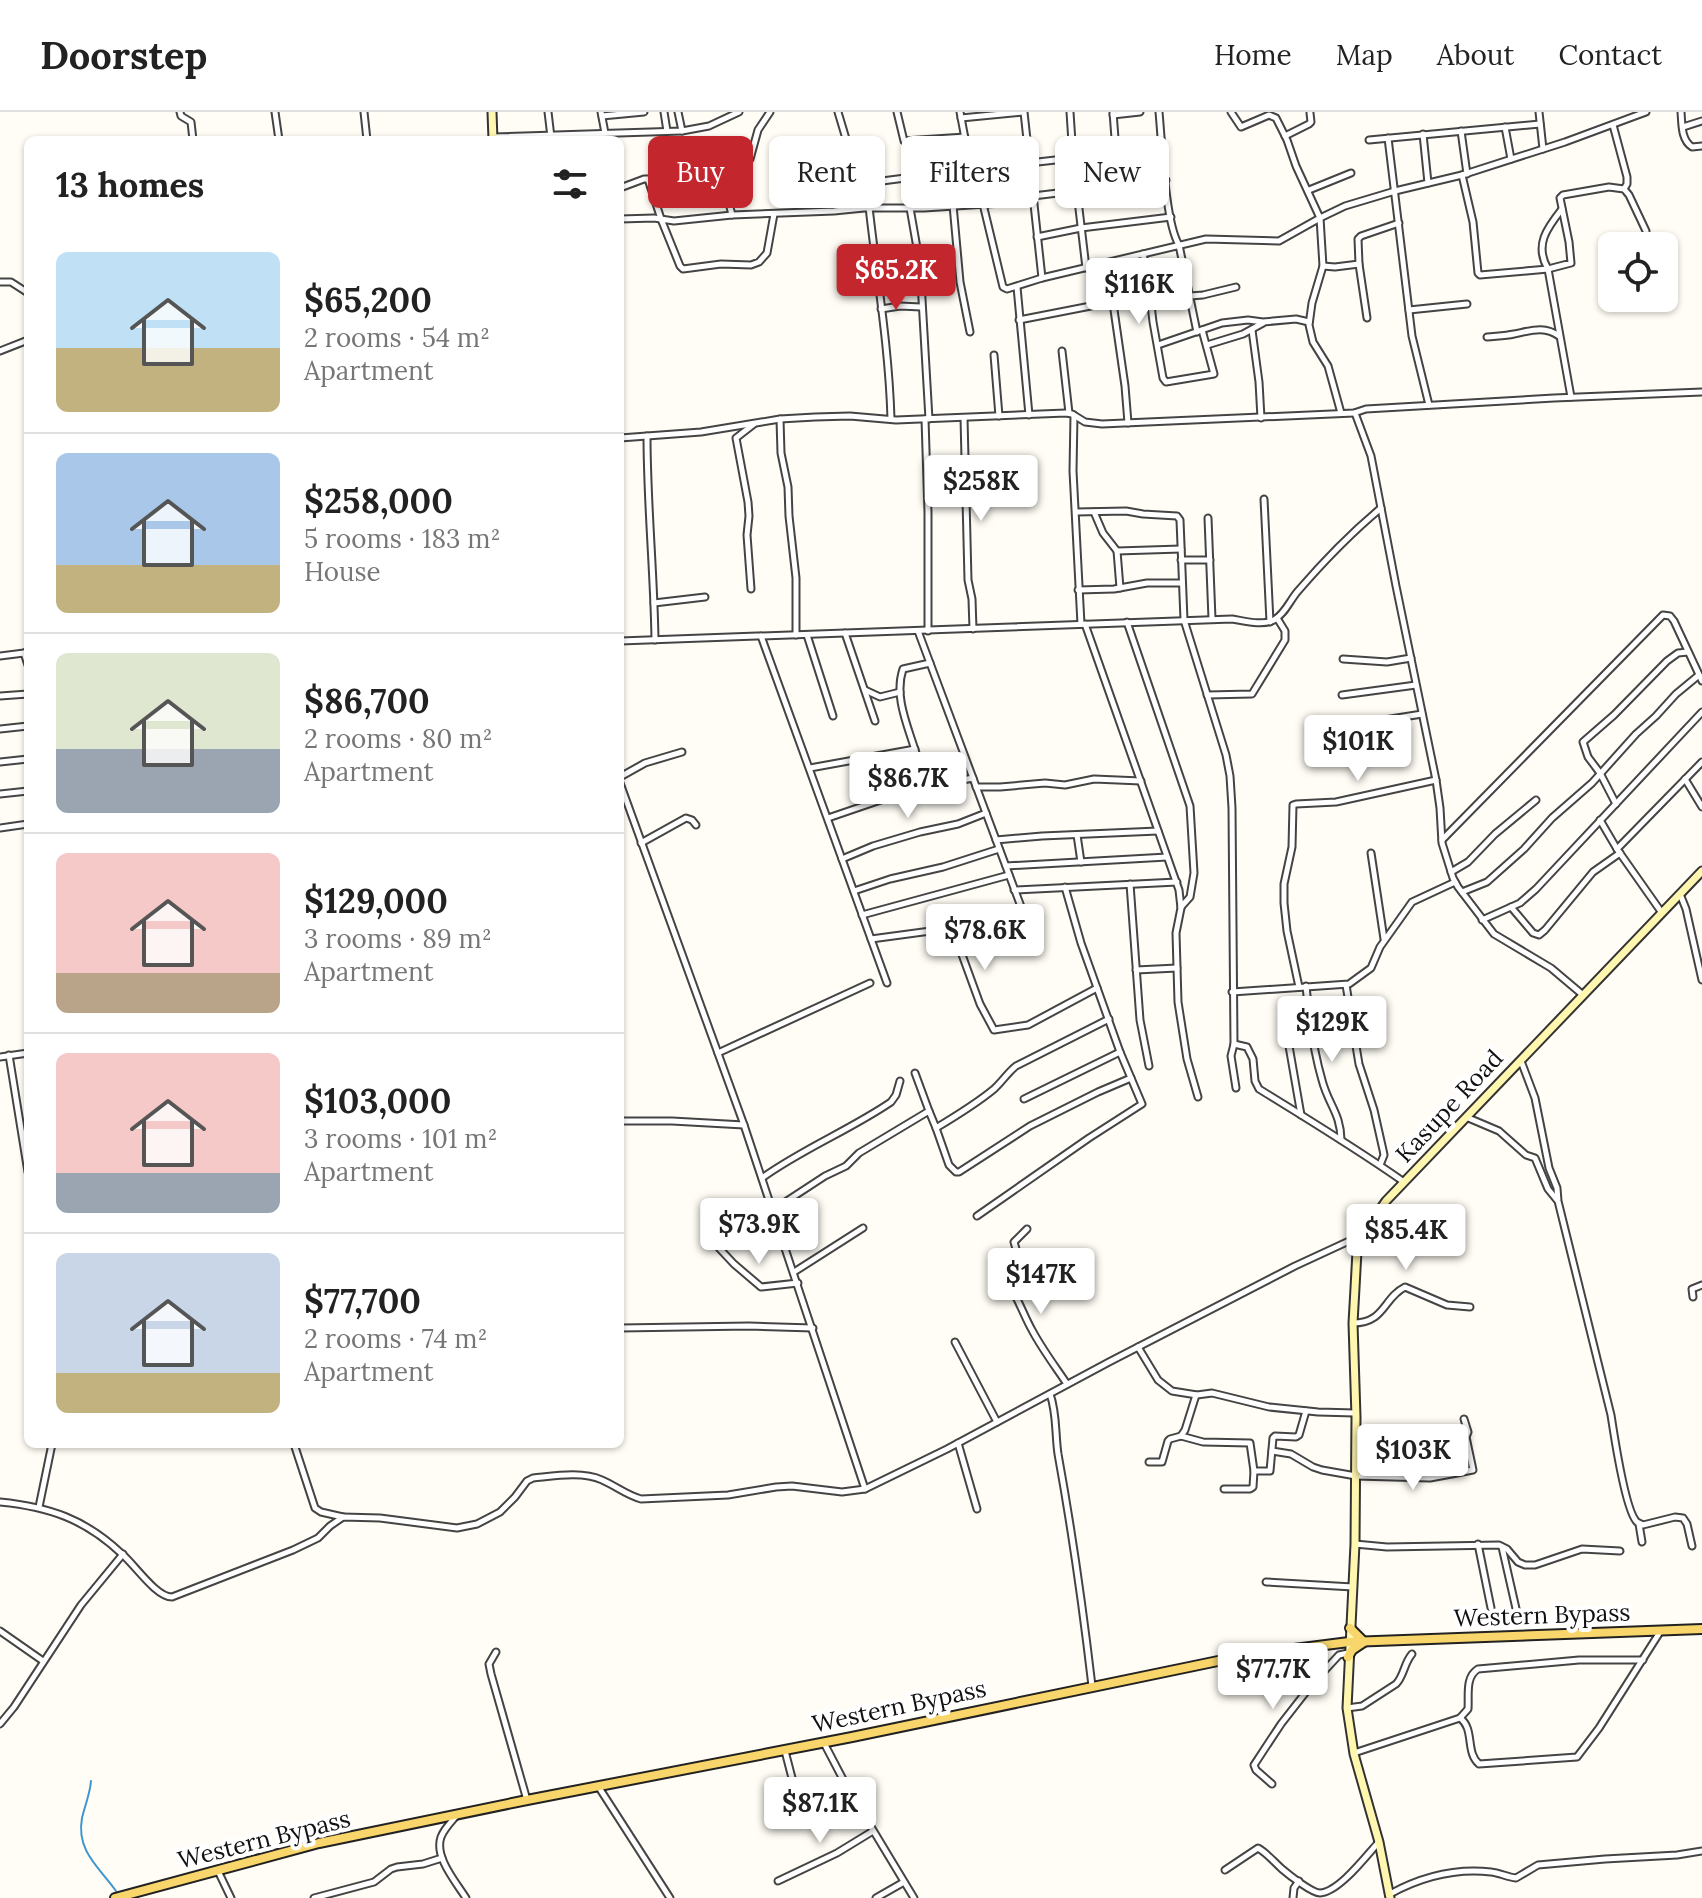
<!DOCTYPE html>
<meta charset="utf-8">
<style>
body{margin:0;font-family:Lora,serif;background:#f2f2f2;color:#222;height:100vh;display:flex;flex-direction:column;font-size:30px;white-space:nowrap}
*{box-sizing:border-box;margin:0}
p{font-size:26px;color:#767676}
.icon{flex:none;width:44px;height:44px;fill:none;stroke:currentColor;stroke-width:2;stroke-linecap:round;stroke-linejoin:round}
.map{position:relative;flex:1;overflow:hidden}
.drawer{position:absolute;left:24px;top:24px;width:600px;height:1312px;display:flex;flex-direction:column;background:#fff;border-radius:12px;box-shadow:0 2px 6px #0004}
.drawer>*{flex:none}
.guide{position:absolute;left:648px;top:24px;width:760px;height:72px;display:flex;gap:16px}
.buttons{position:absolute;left:1598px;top:120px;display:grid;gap:16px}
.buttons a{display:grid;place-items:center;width:80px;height:80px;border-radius:12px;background:#fff;box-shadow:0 2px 6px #0004;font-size:40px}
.price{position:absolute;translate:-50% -68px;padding:0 18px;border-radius:8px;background:#fff;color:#222;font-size:26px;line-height:52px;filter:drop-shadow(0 2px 4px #0008)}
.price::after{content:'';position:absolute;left:50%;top:48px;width:24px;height:18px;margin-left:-12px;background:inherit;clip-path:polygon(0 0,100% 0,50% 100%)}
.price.on{background:#c4262e;color:#fff}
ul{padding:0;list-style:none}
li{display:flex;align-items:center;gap:24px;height:200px;padding:0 32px}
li+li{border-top:2px solid #e0e0e0}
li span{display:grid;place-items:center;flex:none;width:224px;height:160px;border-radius:12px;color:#555}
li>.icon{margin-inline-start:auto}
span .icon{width:96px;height:96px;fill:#fffc;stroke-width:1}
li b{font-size:34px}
h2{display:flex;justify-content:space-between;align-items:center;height:96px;padding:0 32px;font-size:34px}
.chip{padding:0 28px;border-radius:12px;background:#fff;box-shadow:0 2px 6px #0004;font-size:28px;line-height:72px}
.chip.on{background:#c4262e;color:#fff}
header{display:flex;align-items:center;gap:48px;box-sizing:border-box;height:112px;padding:0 40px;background:#fff;border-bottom:2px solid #e0e0e0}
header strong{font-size:38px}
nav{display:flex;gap:44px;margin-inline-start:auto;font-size:28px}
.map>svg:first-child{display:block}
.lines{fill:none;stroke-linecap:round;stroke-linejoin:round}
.stream{stroke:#3f96cf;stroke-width:2}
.street-casing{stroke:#444;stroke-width:9}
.secondary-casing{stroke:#333;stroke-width:11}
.primary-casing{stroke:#222;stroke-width:12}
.street{stroke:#fff;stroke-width:5}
.secondary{stroke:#fff6b0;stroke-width:7}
.primary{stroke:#f9d66b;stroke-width:8}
.labels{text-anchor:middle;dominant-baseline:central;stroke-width:8;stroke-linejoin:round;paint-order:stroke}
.street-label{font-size:24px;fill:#111;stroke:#fff}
</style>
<header>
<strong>Doorstep</strong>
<nav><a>Home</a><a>Map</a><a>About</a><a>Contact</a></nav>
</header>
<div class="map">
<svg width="1702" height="1786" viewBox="0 0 1702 1786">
<rect width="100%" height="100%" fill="#fffdf5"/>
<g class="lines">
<path class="stream" d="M91 1669C90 1682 85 1693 82 1706 76 1739 99 1755 116 1779"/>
<g class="street-casing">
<g id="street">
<path d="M180 0 181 4 191 10 193 28"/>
<path d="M275 0 279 28"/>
<path d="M364 0 367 28"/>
<path d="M548 0 551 25"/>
<path d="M601 0 605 21"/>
<path d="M664 0 667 19"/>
<path d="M678 0 682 19"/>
<path d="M838 0 855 57 864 95"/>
<path d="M897 0 904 29 965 25"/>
<path d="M960 0 969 48"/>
<path d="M1024 0 1042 166"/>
<path d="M1159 0C1162 31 1165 110 1179 133L1197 220"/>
<path d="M1231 0 1241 15 1269 3 1276 6 1287 28 1296 54 1320 106 1323 154 1312 191 1309 213 1313 230 1328 254 1341 301"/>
<path d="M1539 0 1543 37"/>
<path d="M1681 0C1682 12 1681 28 1692 35L1702 34"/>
<path d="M1113 3 1140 0"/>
<path d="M602 4 644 0"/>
<path d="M961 6 1023 0"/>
<path d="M1613 13 1627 65V72L1624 77"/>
<path d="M1505 15 1511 47"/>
<path d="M1683 15 1702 9"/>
<path d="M1461 19 1467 62"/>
<path d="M1423 22 1428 71"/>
<path d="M1285 24 1309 12 1311 10 1310 1"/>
<path d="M493 25 682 19 709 14 739 0"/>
<path d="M1388 26 1412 224 1429 293"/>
<path d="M1369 28 1540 12"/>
<path d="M1117 39 1162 34"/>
<path d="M1073 46 1086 156"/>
<path d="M1029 51 1073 46 1070 0"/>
<path d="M1108 57 1116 56 1117 53 1113 0"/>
<path d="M1462 63 1473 110 1478 161 1480 163 1548 157 1571 151 1569 130 1560 86 1563 83 1609 75 1624 77 1629 83 1646 119"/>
<path d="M859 72 936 62 941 54 969 48 1028 42"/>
<path d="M620 76 644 67H648L661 107 680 154 683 157 721 152 751 153 759 150 767 141 774 102"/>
<path d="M1309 78 1351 61"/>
<path d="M1033 84 1166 68"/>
<path d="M983 92 1003 175 1007 177 1042 166 1206 127 1279 129 1320 106 1345 94 1395 79 1462 63 1565 30 1646 0"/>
<path d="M953 93 960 170 970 220"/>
<path d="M869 95C877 166 889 236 891 307"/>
<path d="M910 96 920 153 929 307"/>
<path d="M1562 97C1547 116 1534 133 1548 157L1571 285"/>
<path d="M732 103 725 75 750 47 758 18 770 0"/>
<path d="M620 107 654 106 674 109 732 103 834 99 864 96H924L1033 89"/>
<path d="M1037 125 1081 116 1171 105"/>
<path d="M1143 142 1151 176 1150 184 1153 210 1163 266 1166 270 1214 262 1202 218"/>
<path d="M1323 154 1335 155 1359 152"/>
<path d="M0 170H11L28 181"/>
<path d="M1017 175 1029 303"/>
<path d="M1190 184 1203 183 1236 175"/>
<path d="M881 197 900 194 921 195"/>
<path d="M1409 198 1467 192"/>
<path d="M1367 206 1359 152 1358 127 1361 124 1399 111"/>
<path d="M1019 208 1101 192 1113 191 1125 274 1128 311"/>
<path d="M1252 218 1259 270 1261 306"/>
<path d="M1487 225C1496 224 1505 224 1514 222 1530 219 1544 213 1559 224"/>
<path d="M1158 233 1222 211 1248 208 1263 210 1296 207 1309 210"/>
<path d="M1207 233 1243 222 1263 211"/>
<path d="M0 239 28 228"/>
<path d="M1062 239 1069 301"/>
<path d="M994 243 999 304"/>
<path d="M1355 301 1371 344 1396 474 1436 668 1440 696 1442 731 1453 766 1458 775 1494 822 1551 856 1583 883"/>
<path d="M1074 303 1073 359 1081 512"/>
<path d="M964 306 968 468 972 487 973 517"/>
<path d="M780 307 781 341 788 375 789 404 796 466V523"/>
<path d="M925 307 928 400V519"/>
<path d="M647 324C647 392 654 460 655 528"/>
<path d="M620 326 701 320 780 307 815 305 850 304 896 308 1066 301 1072 302 1085 310 1102 312 1354 301 1366 297 1554 286 1702 280"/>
<path d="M1264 387 1270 510"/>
<path d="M1076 400 1126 399 1143 402 1177 404 1180 408 1184 508 1226 643 1230 664 1232 696 1234 932 1231 944 1236 976"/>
<path d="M1094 400 1103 421 1117 439 1120 476"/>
<path d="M1208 406 1212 507"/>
<path d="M1117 439 1181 437"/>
<path d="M1181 448H1210"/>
<path d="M751 477 747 423 749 404 748 390 736 326 754 312"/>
<path d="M1078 478 1114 477 1147 471H1181"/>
<path d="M654 491 705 485"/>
<path d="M1127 510 1190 694 1194 761 1190 785 1181 795"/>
<path d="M1085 512 1179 778 1181 796 1176 821 1178 890 1187 947 1198 985"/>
<path d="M845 521 875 609"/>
<path d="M807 523 833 604"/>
<path d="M761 524 887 871"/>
<path d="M620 529 1232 507C1245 509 1262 514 1274 508 1285 502 1290 488 1298 479 1323 450 1351 421 1381 396"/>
<path d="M24 541 28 553"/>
<path d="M0 544 24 541 28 539"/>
<path d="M1343 547 1387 550 1411 546"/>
<path d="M865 578 880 585 900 580"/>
<path d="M1207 583 1252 582 1285 528V519L1277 506"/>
<path d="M1342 583 1416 573"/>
<path d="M0 584 28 582"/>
<path d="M1353 613 1422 602"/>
<path d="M0 617 28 614"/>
<path d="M0 650 28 647"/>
<path d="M810 656 915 637"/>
<path d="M620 665 645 651 682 640"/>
<path d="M1685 667 1702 695"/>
<path d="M620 671 744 1013 865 1377 947 1337 1109 1250 1295 1154 1362 1123"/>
<path d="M925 675C922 663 919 650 915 638 907 612 894 584 903 557L930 551"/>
<path d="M976 675H1000L1045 671 1065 673 1094 667 1141 669"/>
<path d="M0 682 28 679"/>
<path d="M1616 692 1600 661 1588 645 1583 630 1614 603 1667 549 1678 541 1688 540"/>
<path d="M828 706 910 678 973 666"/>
<path d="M1600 708 1617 737 1662 801"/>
<path d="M0 716 28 712"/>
<path d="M1077 723 1081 750"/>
<path d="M996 728 1042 724 1158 719"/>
<path d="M1442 728 1663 503 1670 504 1674 509 1702 569"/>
<path d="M641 731 686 706 692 708 696 713"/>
<path d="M1617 737 1702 650"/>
<path d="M1371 741 1384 827"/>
<path d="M842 747 873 734 920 720 958 712 986 701"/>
<path d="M1006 754 1167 745"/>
<path d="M1451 760 1468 750 1495 722 1536 688"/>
<path d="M1130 772 1140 908 1149 954"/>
<path d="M1014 778 1177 770"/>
<path d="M854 779 890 767 943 755 999 737"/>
<path d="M1462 780 1487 770 1524 737 1552 706 1592 671 1636 622 1656 604 1676 582 1699 563"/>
<path d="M1680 782 1686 797 1702 868"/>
<path d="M1511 795 1533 821 1539 823 1545 818 1593 760 1620 741"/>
<path d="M862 803 1009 763"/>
<path d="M1482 808 1520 791 1536 777 1702 600"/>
<path d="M953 818 980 892 994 918 1028 913 1097 876"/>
<path d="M871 827 938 818 1004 814 1026 808 918 519"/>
<path d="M1136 858 1177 856"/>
<path d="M1346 873 1359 952 1374 998 1383 1038 1384 1043 1380 1053"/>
<path d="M1306 874C1309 906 1313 937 1322 968 1328 992 1341 1002 1341 1028"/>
<path d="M1299 875 1287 819 1284 791V772L1292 735 1293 693 1296 692 1336 690 1436 668"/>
<path d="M1232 880 1349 872 1371 856 1380 835 1412 790 1455 770"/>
<path d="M1285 911 1301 1003"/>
<path d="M1234 932 1247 935 1253 947 1255 969 1259 977C1308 1007 1357 1037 1404 1070"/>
<path d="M718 941 870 871"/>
<path d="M9 943 28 1060"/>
<path d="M0 945 28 941"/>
<path d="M1521 949 1535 986 1549 1056 1557 1076 1558 1089 1611 1303C1614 1322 1625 1399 1637 1410 1639 1411 1641 1412 1643 1413L1675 1405 1683 1406 1687 1412 1692 1434"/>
<path d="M1024 987 1120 940"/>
<path d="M929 999 936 1016C956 1004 976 992 994 977 1002 970 1008 960 1016 954L1109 907"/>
<path d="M1466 1005 1499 1019 1526 1043 1535 1046 1548 1077 1557 1088"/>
<path d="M620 1009H672L744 1013"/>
<path d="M936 1016 949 1053 956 1060H959L1030 1014 1098 980 1131 966"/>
<path d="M762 1066C802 1037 850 1018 891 990L896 983 900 969"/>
<path d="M773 1098 825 1064 846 1054 859 1041 929 999 915 961"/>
<path d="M977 1104 1089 1026 1142 992 1120 940 1081 831 1065 775"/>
<path d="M719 1136 734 1152 761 1175 798 1171"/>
<path d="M995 1159C1014 1171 1021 1199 1032 1218 1042 1237 1055 1254 1067 1272"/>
<path d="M794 1160 863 1116"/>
<path d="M1010 1177 1021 1170 1024 1165 1014 1130 1027 1117"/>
<path d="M1693 1185 1692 1177 1702 1173"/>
<path d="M1353 1211C1385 1211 1383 1186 1405 1175L1447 1193 1470 1195"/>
<path d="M620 1216 749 1214 813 1216"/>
<path d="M955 1230 997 1310"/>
<path d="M1138 1235 1158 1268 1172 1279 1197 1283 1212 1281 1269 1295 1318 1300 1355 1301"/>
<path d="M1050 1282C1057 1301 1055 1322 1058 1342 1072 1419 1083 1497 1092 1574"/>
<path d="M1181 1324 1185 1318 1196 1283"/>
<path d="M958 1331 977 1397"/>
<path d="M294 1332 315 1396 321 1400 343 1405"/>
<path d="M1272 1339 1291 1342 1313 1355 1322 1358 1356 1364 1430 1366 1473 1358 1466 1325 1468 1320 1464 1307"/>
<path d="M1149 1350H1162L1168 1329 1170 1327 1181 1324 1203 1330 1250 1331 1254 1359 1253 1375 1250 1377H1224"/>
<path d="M1254 1359H1270L1273 1326 1275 1324 1296 1325 1299 1323 1306 1299"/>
<path d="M0 1390C50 1395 85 1407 122 1442 135 1453 156 1485 172 1485L293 1438 318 1426 330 1414 343 1405 380 1406 457 1416 477 1412 500 1400 515 1385 527 1369 533 1366C554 1364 582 1359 602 1368 616 1374 626 1383 641 1387L728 1383 776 1375 792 1374 842 1380 865 1377"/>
<path d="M39 1395 52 1332"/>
<path d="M1639 1412 1642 1430"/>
<path d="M1355 1432 1387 1435 1499 1433 1507 1437 1518 1450 1525 1453H1535L1582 1437 1620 1439"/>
<path d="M1478 1432 1491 1496"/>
<path d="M1502 1435 1517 1501"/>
<path d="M1266 1470 1353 1475"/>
<path d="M0 1519 43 1549"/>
<path d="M496 1540 489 1552 491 1562 527 1688"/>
<path d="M1347 1596 1362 1594 1396 1572C1404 1564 1404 1551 1412 1542"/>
<path d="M1460 1606C1475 1617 1465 1640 1479 1652L1577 1645 1599 1616 1660 1520"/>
<path d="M0 1612 14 1595 81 1493 123 1442"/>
<path d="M824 1631 847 1675 914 1786"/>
<path d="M785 1639 792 1666V1673L784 1688 791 1702"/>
<path d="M1354 1641 1460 1606 1468 1597C1469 1583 1465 1565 1478 1557L1579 1548H1643"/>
<path d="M1272 1672 1256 1658 1254 1653 1281 1612 1313 1571 1339 1543 1348 1541"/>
<path d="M598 1674 670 1786"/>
<path d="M457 1703C451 1710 444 1717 441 1725 434 1745 456 1770 466 1786"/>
<path d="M1225 1758 1258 1736C1267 1741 1274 1750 1282 1757 1289 1763 1312 1781 1320 1781 1339 1780 1366 1744 1378 1731"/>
<path d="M218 1759 231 1786"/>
<path d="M778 1769 837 1741 873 1719"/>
<path d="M1390 1782C1421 1765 1455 1756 1491 1760 1500 1761 1507 1765 1516 1766L1538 1753 1605 1747 1677 1743 1702 1739"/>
<path d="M314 1786 374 1770 391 1757 397 1755 423 1752 442 1746"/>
<path d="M876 1786 904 1770"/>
<path d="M1293 1786 1294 1776 1299 1769"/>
</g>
</g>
<g class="secondary-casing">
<g id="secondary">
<path d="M492 0 493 28"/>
<path d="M1390 1786 1379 1730 1354 1642 1347 1596 1355 1432 1356 1305 1353 1211 1355 1176 1357 1139 1362 1123 1386 1089 1702 759"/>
</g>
</g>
<g class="primary-casing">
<g id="primary">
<path d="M1348 1545 1352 1538 1364 1530 1350 1516"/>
<path d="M115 1786 319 1731 527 1688 852 1625 1247 1543 1349 1530 1702 1517"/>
</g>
</g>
<use href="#street" class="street"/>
<use href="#secondary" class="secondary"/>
<use href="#primary" class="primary"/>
</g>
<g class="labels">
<g class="street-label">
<text transform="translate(1449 994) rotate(-47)">Kasupe Road</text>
<text transform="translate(1542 1503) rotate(-2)">Western Bypass</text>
<text transform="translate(899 1594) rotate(-12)">Western Bypass</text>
<text transform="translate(264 1727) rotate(-14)">Western Bypass</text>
</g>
</g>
</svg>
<div class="buttons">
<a><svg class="icon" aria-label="locate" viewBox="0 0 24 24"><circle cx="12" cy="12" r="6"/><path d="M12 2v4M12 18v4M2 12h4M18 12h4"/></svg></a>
</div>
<b class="price on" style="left:896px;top:200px">$65.2K</b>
<b class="price" style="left:1139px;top:214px">$116K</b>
<b class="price" style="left:981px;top:411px">$258K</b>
<b class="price" style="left:1358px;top:671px">$101K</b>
<b class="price" style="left:908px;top:708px">$86.7K</b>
<b class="price" style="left:985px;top:860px">$78.6K</b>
<b class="price" style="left:1332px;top:952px">$129K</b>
<b class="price" style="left:759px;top:1154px">$73.9K</b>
<b class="price" style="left:1406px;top:1160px">$85.4K</b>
<b class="price" style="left:1041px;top:1204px">$147K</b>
<b class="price" style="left:1413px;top:1380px">$103K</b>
<b class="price" style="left:1273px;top:1599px">$77.7K</b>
<b class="price" style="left:820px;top:1733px">$87.1K</b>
<div class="guide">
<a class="chip on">Buy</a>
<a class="chip">Rent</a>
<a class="chip">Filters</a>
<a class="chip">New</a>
</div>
<section class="drawer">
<h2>13 homes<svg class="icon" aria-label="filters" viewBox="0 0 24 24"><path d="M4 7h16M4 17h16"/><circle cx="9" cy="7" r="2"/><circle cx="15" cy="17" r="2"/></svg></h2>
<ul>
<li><span style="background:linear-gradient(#bfe0f5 60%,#c2b280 0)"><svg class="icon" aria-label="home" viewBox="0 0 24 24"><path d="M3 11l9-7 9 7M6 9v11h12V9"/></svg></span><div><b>$65,200</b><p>2 rooms · 54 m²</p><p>Apartment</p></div></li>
<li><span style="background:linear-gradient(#a9c7e8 70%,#c2b280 0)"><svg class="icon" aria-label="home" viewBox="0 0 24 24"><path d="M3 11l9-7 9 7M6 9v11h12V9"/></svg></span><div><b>$258,000</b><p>5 rooms · 183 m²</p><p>House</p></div></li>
<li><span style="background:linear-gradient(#dfe7d0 60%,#9aa5b1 0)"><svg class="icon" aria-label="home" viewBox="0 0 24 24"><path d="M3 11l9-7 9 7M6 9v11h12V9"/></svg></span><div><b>$86,700</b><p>2 rooms · 80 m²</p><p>Apartment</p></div></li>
<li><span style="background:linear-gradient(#f6c9c9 75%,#b9a48a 0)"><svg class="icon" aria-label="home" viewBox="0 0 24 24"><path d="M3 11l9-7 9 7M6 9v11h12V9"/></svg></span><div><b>$129,000</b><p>3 rooms · 89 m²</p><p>Apartment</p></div></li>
<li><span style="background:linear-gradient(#f6c9c9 75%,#9aa5b1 0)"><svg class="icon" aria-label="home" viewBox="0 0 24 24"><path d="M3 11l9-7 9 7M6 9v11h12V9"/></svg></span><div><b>$103,000</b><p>3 rooms · 101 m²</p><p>Apartment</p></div></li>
<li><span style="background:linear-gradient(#c9d6e8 75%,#c2b280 0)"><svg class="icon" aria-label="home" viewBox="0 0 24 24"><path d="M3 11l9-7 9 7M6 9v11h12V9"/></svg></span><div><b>$77,700</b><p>2 rooms · 74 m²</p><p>Apartment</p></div></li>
</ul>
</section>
</div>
